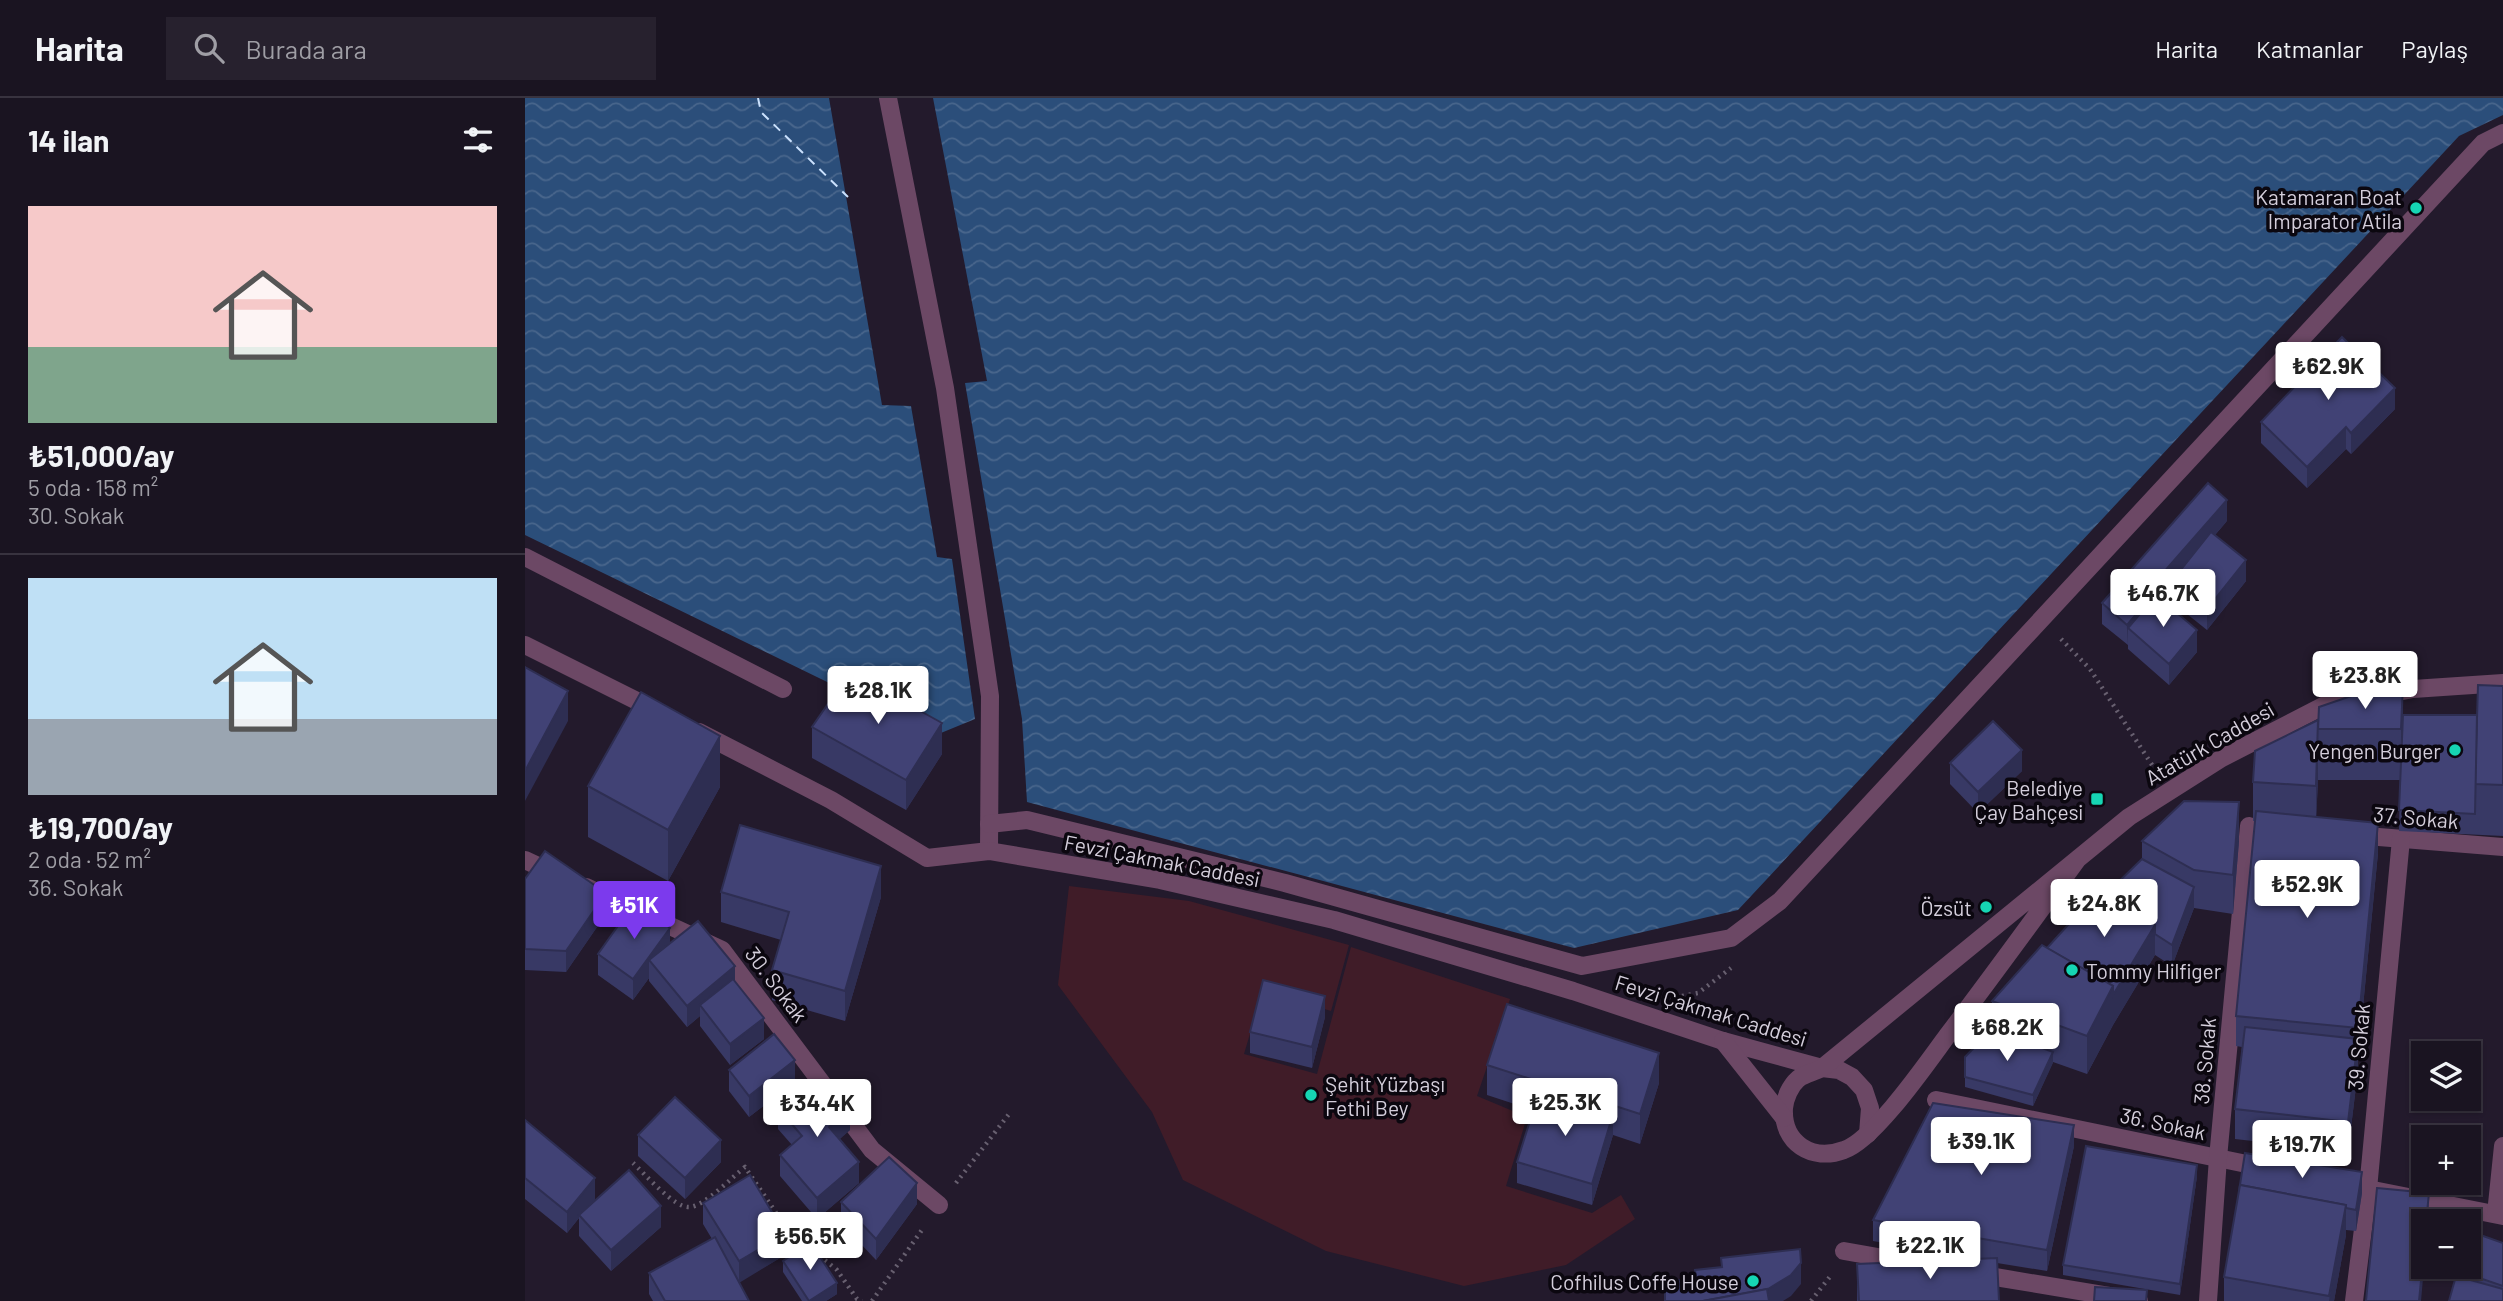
<!DOCTYPE html>
<html lang="tr">
<meta charset="utf-8">
<style>
body{margin:0;font-family:Barlow,sans-serif;background:#27212e;color:#f1f3f6;height:100vh;display:flex;flex-direction:column;font-size:26px;white-space:nowrap}
*{box-sizing:border-box;margin:0}
p{font-size:23px;color:#9f9ea5}
.icon{flex:none;width:38px;height:38px;fill:none;stroke:currentColor;stroke-width:2;stroke-linecap:round;stroke-linejoin:round}
.map{position:relative;flex:1;overflow:hidden}
.side{display:flex;flex-direction:column;background:#1a1421;width:525px}
.side>*{flex:none}
.buttons{position:absolute;left:1886px;top:943px;display:grid;gap:14px}
.buttons a{display:grid;place-items:center;width:70px;height:70px;border-radius:0px;background:#1a1421;box-shadow:0 2px 5px #0004,0 0 0 2px #38333f;font-size:35px}
.price{position:absolute;translate:-50% -60px;padding:0 16px;border-radius:7px;background:#fff;color:#222;font-size:23px;line-height:46px;filter:drop-shadow(0 2px 4px #0008)}
.price::after{content:'';position:absolute;left:50%;top:42px;width:21px;height:16px;margin-left:-10px;background:inherit;clip-path:polygon(0 0,100% 0,50% 100%)}
.price.active{background:#7c3aed;color:#fff}
ul{padding:0;list-style:none}
li{display:grid;align-content:center;gap:14px;height:371px;padding:0 28px}
li+li{border-top:2px solid #38333f}
li span{display:grid;place-items:center;height:217px;border-radius:0px;color:#555}
li>.icon{margin-inline-start:auto}
span .icon{width:126px;height:126px;fill:#fffc;stroke-width:1}
li b{font-size:30px}
h2{display:flex;justify-content:space-between;align-items:center;height:84px;padding:0 28px;font-size:30px}
header{display:flex;align-items:center;gap:42px;box-sizing:border-box;height:98px;padding:0 35px;background:#1a1421;border-bottom:2px solid #38333f}
header strong{font-size:33px}
nav{display:flex;gap:38px;margin-inline-start:auto;font-size:24px}
.search{width:490px;height:63px;background:#27212e;display:flex;align-items:center;gap:18px;box-sizing:border-box;padding:0 24px;border-radius:0px;color:#9f9ea5;font-size:26px}
main{display:flex;flex:1;min-height:0}
.map>svg:first-child{display:block}
.park{fill:#401c28}
.water{fill:url(#water-waves)}
.pier{fill:#231a2c}
.lines{fill:none;stroke-linecap:round;stroke-linejoin:round}
.ferry{stroke:#cbe1fd;stroke-width:2;stroke-dasharray:9 7;stroke-linecap:butt}
.path{stroke:#686070;stroke-width:4.5;stroke-dasharray:2 5;stroke-linecap:butt}
.service{stroke:#6c4865;stroke-width:18}
.pedestrian{stroke:#6c4865;stroke-width:18}
.minor{stroke:#6c4865;stroke-width:18}
.tertiary{stroke:#6c4865;stroke-width:18}
.wall{fill:#383965}
.shaded-wall{fill:#2e2e52}
.building{fill:#414275;stroke:#2e2e52;stroke-width:2}
.poi-dot{fill:#16d5b3;stroke:#0b070f;stroke-width:2.5}
.labels{text-anchor:middle;dominant-baseline:central;stroke-width:7;stroke-linejoin:round;paint-order:stroke}
.poi-label{font-size:21px;fill:#d4cedb;stroke:#0b070f;text-anchor:end}
.street-label{font-size:21px;fill:#d4cedb;stroke:#0b070f}
</style>
<header>
<strong>Harita</strong>
<div class="search"><svg class="icon" aria-label="search" viewBox="0 0 24 24"><circle cx="10" cy="10" r="6"/><path d="M15 15l6 6"/></svg>Burada ara</div>
<nav><a>Harita</a><a>Katmanlar</a><a>Paylaş</a></nav>
</header>
<main>
<section class="side">
<h2>14 ilan<svg class="icon" aria-label="filters" viewBox="0 0 24 24"><path d="M4 7h16M4 17h16"/><circle cx="9" cy="7" r="2"/><circle cx="15" cy="17" r="2"/></svg></h2>
<ul>
<li><span style="background:linear-gradient(#f6c9c9 65%,#7fa58c 0)"><svg class="icon" aria-label="home" viewBox="0 0 24 24"><path d="M3 11l9-7 9 7M6 9v11h12V9"/></svg></span><div><b>₺51,000/ay</b><p>5 oda · 158 m²</p><p>30. Sokak</p></div></li>
<li><span style="background:linear-gradient(#bfe0f5 65%,#9aa5b1 0)"><svg class="icon" aria-label="home" viewBox="0 0 24 24"><path d="M3 11l9-7 9 7M6 9v11h12V9"/></svg></span><div><b>₺19,700/ay</b><p>2 oda · 52 m²</p><p>36. Sokak</p></div></li>
</ul>
</section>
<div class="map">
<svg width="1978" height="1203" viewBox="0 0 1978 1203">
<defs>
<pattern id="water-waves" width="16" height="10" patternUnits="userSpaceOnUse" patternTransform="scale(1.75)"><rect width="16" height="10" fill="#2b4e7a"/><path d="M0 5q4-4 8 0t8 0" fill="none" stroke="#49668c"/></pattern>
</defs>
<rect width="100%" height="100%" fill="#231a2c"/>
<path class="park" d="M544 788 664 803 824 847 806 913 738 892 719 956 792 976 826 849 985 901 952 998 1002 1019 981 1088 1067 1115 1096 1097 1110 1121 1041 1167 939 1188 801 1153 658 1082 627 1014 533 887Z"/>
<path class="water" d="M0 0H1978V17L1934 38 1213 812 1049 850 502 704 497 621H450L411 637 0 437Z"/>
<path class="pier" d="M304 0H408L462 283 440 285 497 621H450L427 461 412 459 386 308 357 307Z"/>
<g class="lines">
<path class="ferry" d="M233 0 236 14 323 99"/>
<g class="path">
<path d="M1536 541 1565 571 1629 670"/>
<path d="M1157 898 1173 895 1206 870"/>
<path d="M108 1065C120 1076 150 1111 165 1109 181 1107 207 1079 220 1069L262 1131 312 1172 332 1201 337 1203"/>
<path d="M431 1085 484 1016"/>
<path d="M347 1203 399 1129"/>
<path d="M1286 1203 1307 1176"/>
</g>
<g class="service">
<path d="M363 0 420 290 465 598 464 753"/>
<path d="M0 459 258 591"/>
</g>
<g class="pedestrian">
<path d="M464 726 502 722 760 785 1057 868 1206 840 1255 803 1958 45 1978 35"/>
<path d="M1829 737 1978 749"/>
<path d="M1411 1002 1741 1070"/>
<path d="M1813 1085 1978 1118"/>
<path d="M1971 1116 1978 1048"/>
<path d="M1319 1153 1404 1168"/>
<path d="M1452 1176 1614 1203"/>
<path d="M1683 1203 1693 1060 1724 728"/>
<path d="M1829 1203 1843 1091 1876 741"/>
</g>
<g class="minor">
<path d="M0 762 32 777"/>
<path d="M61 789 197 852 347 1052 414 1107"/>
</g>
<g class="tertiary">
<path d="M0 547 130 612"/>
<path d="M1857 597 1888 591 1978 585"/>
<path d="M174 634 306 702 402 760 464 753 635 782 809 822 1048 893 1198 943 1297 970 1314 972 1327 979 1339 992 1345 1010 1343 1036"/>
<path d="M1552 762C1509 821 1466 880 1422 938 1402 965 1349 1042 1319 1052 1287 1064 1257 1045 1259 1010 1260 1000 1265 988 1273 981 1279 976 1290 974 1297 970L1604 719 1697 660 1800 607 1822 603"/>
<path d="M1198 943 1259 1020"/>
</g>
</g>
<g class="wall">
<path d="M1870 311 1826 356 1821 351 1782 390 1736 345V324Z"/>
<path d="M1702 423 1690 437 1721 483 1682 532 1647 504V486L1637 497V502L1672 554 1644 587 1603 551V547L1577 526V505Z"/>
<path d="M1978 588V738L1874 733 1875 682H1793L1791 719 1853 755 1833 960V972L1823 1054 1710 1041V1011L1717 949 1711 948V918L1730 723H1728V684L1793 622 1878 617H1952Z"/>
<path d="M287 629 417 656 381 712 287 660Z"/>
<path d="M1425 665 1497 673 1453 715 1425 686Z"/>
<path d="M63 688 195 689 143 783 63 739Z"/>
<path d="M1617 743H1714L1708 816 1669 810 1647 868 1630 857 1588 927 1562 976 1528 964 1508 1008 1440 989V959L1467 931V903L1522 850 1580 797 1617 761Z"/>
<path d="M0 781 81 816 41 874 0 872Z"/>
<path d="M196 794 356 799 320 923 247 902V872L256 842 196 824Z"/>
<path d="M145 845 210 884 239 941 205 967 175 928V918L162 929 124 883V880L108 902 73 877V856Z"/>
<path d="M800 919 787 970 725 955V934Z"/>
<path d="M962 967 1134 985 1115 1046 1088 1037 1067 1107 992 1085V1064L1008 1012 962 997Z"/>
<path d="M204 972 270 984 224 1019 204 993Z"/>
<path d="M284 998 325 1032 314 1041 334 1085 292 1121 255 1078V1057L267 1047 253 1031V1010Z"/>
<path d="M0 1022 70 1101 64 1109 136 1129 86 1173 54 1138V1120L42 1135 0 1101Z"/>
<path d="M113 1037 196 1064 160 1101 113 1058Z"/>
<path d="M1549 1048 1522 1173 1472 1165 1474 1203H1332V1166L1449 1161 1348 1143V1122Z"/>
<path d="M1672 1078 1655 1197 1538 1177V1167Z"/>
<path d="M1837 1095 1831 1133 1821 1132V1137L1809 1203H1699V1179Z"/>
<path d="M316 1104 392 1106 351 1162 316 1125Z"/>
<path d="M178 1105 260 1157 214 1184 224 1203H128L124 1196V1175L187 1141 178 1126Z"/>
<path d="M1978 1145V1203L1934 1179V1173Z"/>
<path d="M258 1163 312 1196 301 1203H277L258 1174Z"/>
</g>
<g class="shaded-wall">
<path d="M1870 290V311L1826 356V335Z"/>
<path d="M1821 329V351L1782 390V369Z"/>
<path d="M1702 402V423L1649 484 1647 483V486L1637 497V507L1603 530 1602 548V527L1631 483Z"/>
<path d="M1721 462V483L1682 532V511Z"/>
<path d="M1672 532V554L1644 587V566Z"/>
<path d="M1878 587V638L1876 682V631Z"/>
<path d="M43 593V623L0 703V673Z"/>
<path d="M417 625V656L381 712V682Z"/>
<path d="M195 638V689L143 783V732Z"/>
<path d="M1793 644V682L1791 727V688Z"/>
<path d="M1497 652V673L1453 715V694Z"/>
<path d="M1714 704V743L1708 816V777Z"/>
<path d="M1853 725V755L1833 960V972L1823 1054V1024L1833 941V930Z"/>
<path d="M356 768V799L320 923V893Z"/>
<path d="M1669 789V810L1647 868V847Z"/>
<path d="M81 795V816L41 874V853Z"/>
<path d="M1630 827V857L1588 927 1562 976V938L1588 888Z"/>
<path d="M145 830V851L124 862V880L108 902V881Z"/>
<path d="M210 868V889L175 907V918L162 929V908Z"/>
<path d="M800 898V919L787 970V949Z"/>
<path d="M239 920V941L205 967V946Z"/>
<path d="M1528 954V965L1508 1008V997Z"/>
<path d="M1134 955V985L1115 1046V1016Z"/>
<path d="M270 962V984L224 1019V998Z"/>
<path d="M325 1011V1032L304 1051V1029Z"/>
<path d="M1088 1016V1037L1067 1107V1086Z"/>
<path d="M1549 1027V1048L1522 1173V1152Z"/>
<path d="M196 1042V1064L160 1101V1080Z"/>
<path d="M334 1064V1085L292 1121V1100Z"/>
<path d="M1672 1067V1078L1655 1197V1186Z"/>
<path d="M1837 1074V1095L1831 1133V1112Z"/>
<path d="M70 1080V1101L55 1119 54 1117V1120L42 1135V1114Z"/>
<path d="M392 1085V1106L351 1162V1141Z"/>
<path d="M1904 1095 1903 1124H1901Z"/>
<path d="M1821 1107V1137L1809 1203H1804Z"/>
<path d="M136 1108V1129L86 1173V1152Z"/>
<path d="M260 1136V1157L214 1185V1163Z"/>
<path d="M1899 1152V1169L1896 1203H1894Z"/>
<path d="M1276 1165V1186L1266 1198 1258 1203H1243V1191Z"/>
<path d="M312 1185V1196L301 1203H284Z"/>
</g>
<g class="building">
<path d="M1817 239 1870 290 1826 335 1821 329 1782 369 1736 324Z"/>
<path d="M1683 385 1702 402 1631 483 1637 486 1602 527 1577 505Z"/>
<path d="M1686 434 1721 462 1682 511 1647 483Z"/>
<path d="M1631 497 1672 532 1644 566 1603 530Z"/>
<path d="M0 569 43 593 0 673Z"/>
<path d="M325 574 417 625 381 682 287 629Z"/>
<path d="M1878 587 1876 631H1793L1794 609 1832 596Z"/>
<path d="M1953 587 1978 588V687L1950 686Z"/>
<path d="M116 594 195 638 143 732 63 688Z"/>
<path d="M1878 617H1952L1950 716 1874 712Z"/>
<path d="M1793 622 1791 688 1728 684 1730 653Z"/>
<path d="M1468 623 1497 652 1453 694 1425 665Z"/>
<path d="M1659 703 1714 704 1708 777 1669 772 1617 743Z"/>
<path d="M1731 713 1853 725 1833 930 1711 918Z"/>
<path d="M215 727 356 768 320 893 247 872 264 814 196 794Z"/>
<path d="M20 753 81 795 41 853 0 851V781Z"/>
<path d="M1617 761 1669 789 1647 847 1630 836V827L1580 797Z"/>
<path d="M1574 793 1630 827 1588 897V888L1522 850Z"/>
<path d="M110 804 145 830 108 881 73 856Z"/>
<path d="M173 823 210 868 162 908 124 862Z"/>
<path d="M1517 847 1588 888 1562 938 1467 903Z"/>
<path d="M208 881 239 920 205 946 175 907Z"/>
<path d="M738 882 800 898 787 949 725 934Z"/>
<path d="M982 906 1134 955 1115 1016 962 967Z"/>
<path d="M1720 929 1833 941 1823 1024 1710 1011Z"/>
<path d="M1467 931 1528 954 1508 997 1440 979V959Z"/>
<path d="M249 936 270 962 224 998 204 972Z"/>
<path d="M301 984 325 1011 304 1029 334 1064 292 1100 255 1057 277 1038 253 1010 277 989 284 998Z"/>
<path d="M1014 994 1088 1016 1067 1086 992 1064Z"/>
<path d="M150 999 196 1042 160 1080 113 1037Z"/>
<path d="M1408 1005 1549 1027 1522 1152 1348 1122Z"/>
<path d="M0 1022 70 1080 42 1114 0 1080Z"/>
<path d="M1561 1048 1672 1067 1655 1186 1538 1167Z"/>
<path d="M1720 1055 1837 1074 1831 1112 1821 1110V1107L1715 1087 1714 1093Z"/>
<path d="M364 1059 392 1085 351 1141 316 1104Z"/>
<path d="M104 1072 136 1108 86 1152 54 1117Z"/>
<path d="M225 1077 260 1136 214 1163 178 1105Z"/>
<path d="M1715 1087 1821 1107 1804 1198 1699 1179Z"/>
<path d="M1852 1090 1904 1095 1901 1124H1899V1152L1894 1203H1841Z"/>
<path d="M1947 1134 1978 1145V1188L1934 1173 1935 1169H1944V1141Z"/>
<path d="M190 1139 224 1203H140L124 1175Z"/>
<path d="M286 1145 312 1185 284 1203 258 1163Z"/>
<path d="M1275 1151 1276 1165 1266 1177 1243 1191 1178 1203H1140V1184L1171 1180 1170 1172 1197 1169 1196 1160Z"/>
<path d="M1472 1160 1474 1203H1334L1332 1166Z"/>
<path d="M1931 1178 1978 1191V1203H1924Z"/>
<path d="M1570 1189 1622 1192 1621 1203H1569Z"/>
<path d="M1242 1191 1244 1203H1178Z"/>
</g>
<g class="poi-dot">
<circle cx="1891" cy="110" r="7"/>
<circle cx="1930" cy="652" r="7"/>
<rect x="1565" y="694" width="14" height="14" rx="3.5"/>
<circle cx="1461" cy="809" r="7"/>
<circle cx="1547" cy="872" r="7"/>
<circle cx="786" cy="997" r="7"/>
<circle cx="1228" cy="1183" r="7"/>
</g>
<g class="labels">
<g class="poi-label">
<text x="1877" y="98">Katamaran Boat<tspan x="1877" dy="24">Imparator Atila</tspan></text>
<text x="1916" y="652">Yengen Burger</text>
<text x="1558" y="689">Belediye<tspan x="1558" dy="24">Çay Bahçesi</tspan></text>
<text x="1447" y="809">Özsüt</text>
<text x="1561" y="872" text-anchor="start">Tommy Hilfiger</text>
<text x="800" y="985" text-anchor="start">Şehit Yüzbaşı<tspan x="800" dy="24">Fethi Bey</tspan></text>
<text x="1214" y="1183">Cofhilus Coffe House</text>
</g>
<g class="street-label">
<text transform="translate(1684 645) rotate(-30)">Atatürk Caddesi</text>
<text transform="translate(1891 719) rotate(5)">37. Sokak</text>
<text transform="translate(637 762) rotate(11)">Fevzi Çakmak Caddesi</text>
<text transform="translate(252 886) rotate(53)">30. Sokak</text>
<text transform="translate(1186 912) rotate(17)">Fevzi Çakmak Caddesi</text>
<text transform="translate(1833 949) rotate(-85)">39. Sokak</text>
<text transform="translate(1679 963) rotate(-85)">38. Sokak</text>
<text transform="translate(1638 1025) rotate(12)">36. Sokak</text>
</g>
</g>
</svg>
<div class="buttons">
<a><svg class="icon" aria-label="layers" viewBox="0 0 24 24"><path d="M12 4l9 5-9 5-9-5zM3 14l9 5 9-5"/></svg></a>
<a>+</a>
<a>−</a>
</div>
<b class="price" style="left:1803px;top:304px">₺62.9K</b>
<b class="price" style="left:1638px;top:531px">₺46.7K</b>
<b class="price" style="left:1840px;top:613px">₺23.8K</b>
<b class="price" style="left:353px;top:628px">₺28.1K</b>
<b class="price" style="left:1782px;top:822px">₺52.9K</b>
<b class="price" style="left:1579px;top:841px">₺24.8K</b>
<b class="price active" style="left:109px;top:843px">₺51K</b>
<b class="price" style="left:1482px;top:965px">₺68.2K</b>
<b class="price" style="left:1040px;top:1040px">₺25.3K</b>
<b class="price" style="left:292px;top:1041px">₺34.4K</b>
<b class="price" style="left:1456px;top:1079px">₺39.1K</b>
<b class="price" style="left:1777px;top:1082px">₺19.7K</b>
<b class="price" style="left:285px;top:1174px">₺56.5K</b>
<b class="price" style="left:1405px;top:1183px">₺22.1K</b>
</div>
</main>
